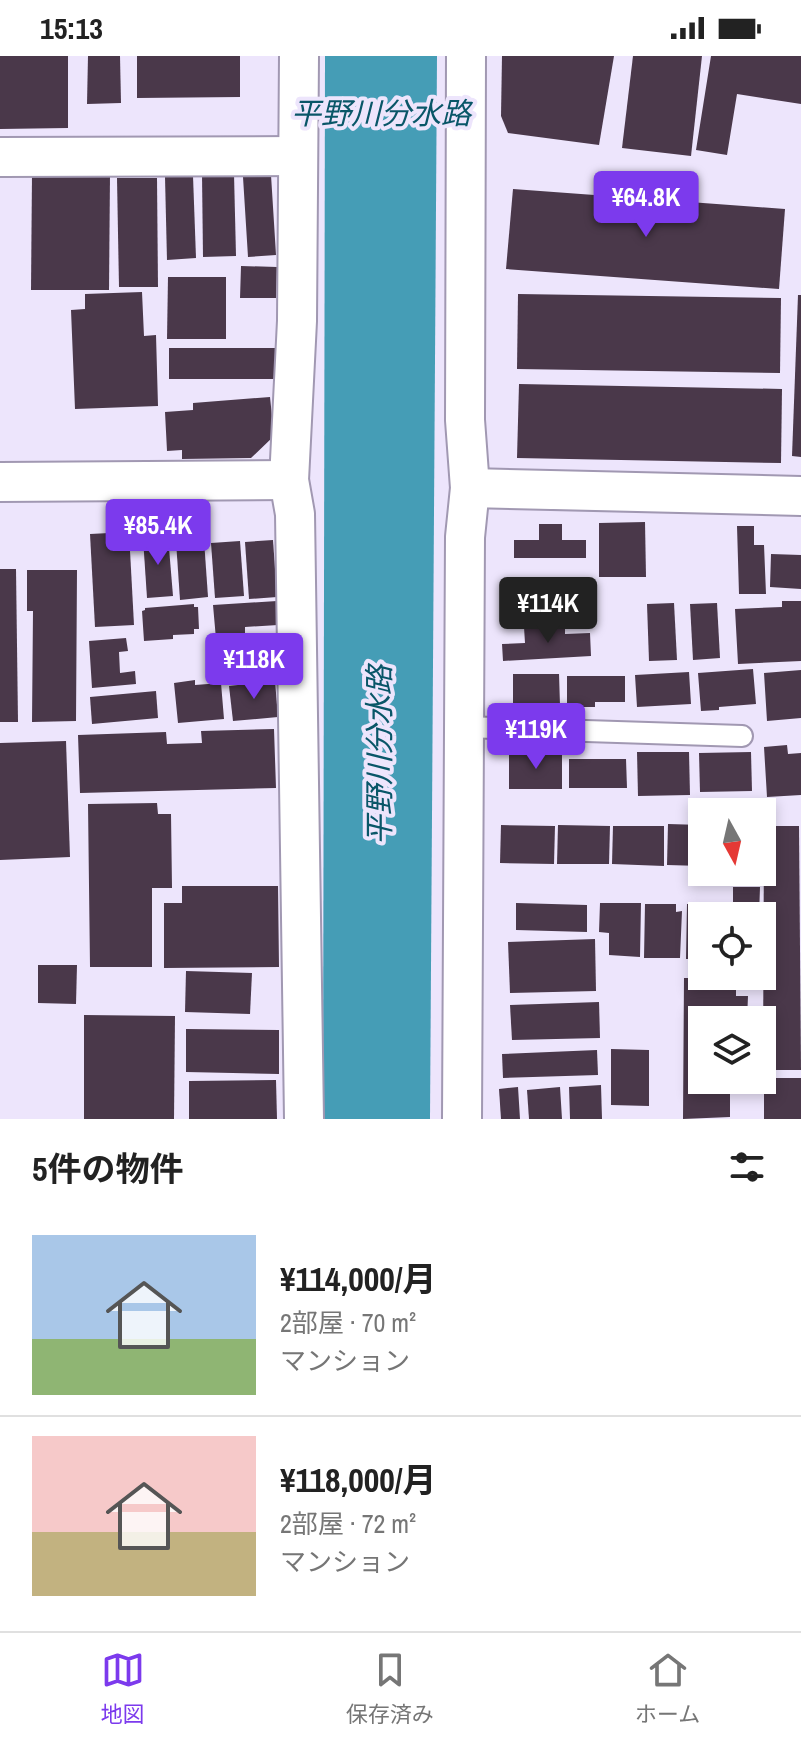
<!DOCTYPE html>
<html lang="ja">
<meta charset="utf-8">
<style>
body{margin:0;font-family:"Archivo Narrow","Noto Sans JP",sans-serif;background:#f6f6f6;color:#222;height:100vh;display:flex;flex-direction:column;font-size:30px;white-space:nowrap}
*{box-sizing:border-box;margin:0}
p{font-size:26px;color:#767676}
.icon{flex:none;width:44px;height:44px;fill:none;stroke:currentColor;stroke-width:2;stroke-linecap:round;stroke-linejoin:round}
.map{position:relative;height:1063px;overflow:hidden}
.panel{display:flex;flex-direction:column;background:#fff;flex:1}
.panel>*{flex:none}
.needle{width:52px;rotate:172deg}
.controls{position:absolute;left:688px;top:742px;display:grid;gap:16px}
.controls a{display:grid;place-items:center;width:88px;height:88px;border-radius:0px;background:#fff;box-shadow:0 4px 12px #0003;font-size:40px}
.price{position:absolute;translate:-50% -68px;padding:0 18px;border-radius:8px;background:#7c3aed;color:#fff;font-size:26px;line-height:52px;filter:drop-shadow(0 2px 4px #0008)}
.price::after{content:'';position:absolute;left:50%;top:48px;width:24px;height:18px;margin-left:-12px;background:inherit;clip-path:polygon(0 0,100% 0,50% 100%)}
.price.current{background:#222;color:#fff}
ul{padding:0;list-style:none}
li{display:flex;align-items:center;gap:24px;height:200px;padding:0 32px}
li+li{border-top:2px solid #e0e0e0}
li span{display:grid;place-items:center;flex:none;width:224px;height:160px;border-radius:0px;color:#555}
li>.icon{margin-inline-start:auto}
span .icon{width:96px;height:96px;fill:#fffc;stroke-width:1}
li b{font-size:34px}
h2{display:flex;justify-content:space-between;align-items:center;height:96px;padding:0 32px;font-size:34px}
.status{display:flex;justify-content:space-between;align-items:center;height:56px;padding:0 40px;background:#fff;direction:ltr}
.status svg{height:22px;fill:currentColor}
.tab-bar{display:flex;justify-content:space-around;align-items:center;height:112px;border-top:2px solid #e0e0e0;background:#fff;font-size:22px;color:#767676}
.tab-bar a{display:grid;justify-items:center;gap:4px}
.tab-bar .current{color:#7c3aed}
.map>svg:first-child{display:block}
.water{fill:#459db6}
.building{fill:#4a384a}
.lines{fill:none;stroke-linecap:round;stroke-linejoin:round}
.lane-casing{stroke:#a198b2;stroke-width:24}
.street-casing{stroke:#a198b2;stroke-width:42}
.lane{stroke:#fff;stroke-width:20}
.street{stroke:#fff;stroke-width:38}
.labels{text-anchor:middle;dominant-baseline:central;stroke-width:8;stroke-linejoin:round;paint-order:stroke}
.water-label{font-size:30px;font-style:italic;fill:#095668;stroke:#ede5fc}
</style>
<div class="status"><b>15:13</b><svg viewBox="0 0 49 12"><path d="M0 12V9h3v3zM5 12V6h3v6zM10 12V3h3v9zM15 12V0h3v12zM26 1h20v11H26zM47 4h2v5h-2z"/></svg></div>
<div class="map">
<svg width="801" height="1063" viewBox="0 0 801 1063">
<rect width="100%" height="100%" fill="#ede5fc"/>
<path class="water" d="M325 0H437L430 1063H323Z"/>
<g class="building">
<path d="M0 0H68V72L0 73Z"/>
<path d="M88 0H120L121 47 87 48Z"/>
<path d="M137 0H240V41L137 42Z"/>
<path d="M502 0H614L599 89 508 77 501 60Z"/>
<path d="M633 0H702L691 100 622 92Z"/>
<path d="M711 0H801V48L737 38 727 99 696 94Z"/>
<path d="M202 118H234L236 200 203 201Z"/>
<path d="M32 119H110L109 234H31Z"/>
<path d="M271 119 276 199 248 201 243 121Z"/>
<path d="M193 120 196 202 167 204 165 121Z"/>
<path d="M117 122H157L158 231H119Z"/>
<path d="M513 133 785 153 779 233 506 213Z"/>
<path d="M241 210 277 211 276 242H240Z"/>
<path d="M168 221H226V283H167Z"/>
<path d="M142 236 144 280 156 279 158 350 75 353 71 254 85 253V238Z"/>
<path d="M518 238 781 242 780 317 517 313Z"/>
<path d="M798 239H801V401L792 400Z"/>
<rect x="169" y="292" width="108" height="31"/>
<path d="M519 328 782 333 781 407 517 402Z"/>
<path d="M270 341 274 380 251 402 182 403V394L167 395 165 356 193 354V347Z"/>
<path d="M645 466 646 521H599V467Z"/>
<path d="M539 468H562V484H586V502H514V484H539Z"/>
<path d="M737 470H754V489H764L766 538H739Z"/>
<path d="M129 476 134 569 95 571 90 478Z"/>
<path d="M168 480 173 540 147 542 143 482Z"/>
<path d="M204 484 208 541 180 544 176 485Z"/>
<path d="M273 484 277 541 249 543 245 486Z"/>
<path d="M240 485 244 540 215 542 211 487Z"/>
<path d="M771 498 801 499V533L770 531Z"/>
<path d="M0 513H16L18 666H0Z"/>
<path d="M27 514H77L76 665 32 666 33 555H27Z"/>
<path d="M277 545 278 569 245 571V581L216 583 213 549Z"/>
<path d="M782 545H801V605L738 608 735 553 782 551Z"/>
<path d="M674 547 677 604 649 605 647 548Z"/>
<path d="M717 547 720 602 693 604 690 548Z"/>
<path d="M194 548V551H198L199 573H194V578L173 579V583L144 585 142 555 145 554V552Z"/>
<path d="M565 569V578L590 577 591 600 503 605 502 588 525 587 524 571Z"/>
<path d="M126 582 128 595 119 596 120 617 135 615 136 628 92 632 89 585Z"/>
<path d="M753 613 756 648 719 651V654L701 655 698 617Z"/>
<path d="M801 614V662L767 665 764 617Z"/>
<path d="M689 616 691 648 637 651 635 619Z"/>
<path d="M513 618H559L560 650H513Z"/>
<path d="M567 620H625V646H595V651H567Z"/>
<path d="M195 624V629L221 627 224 663 178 667 174 627Z"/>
<path d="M275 625 278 661 233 665 229 630Z"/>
<path d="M156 635 158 662 92 668 90 641Z"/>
<path d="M274 673 276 732 80 737 78 679 166 676 167 688 202 687 201 675Z"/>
<path d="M66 685 70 801 0 804V687Z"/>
<path d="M787 689 788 698 801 697V739L767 741 764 691Z"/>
<path d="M562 696V733H509V697Z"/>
<path d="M637 696H689L690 739 638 740Z"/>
<path d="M751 696 752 735 700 736 699 697Z"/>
<path d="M569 703H626L627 732H569Z"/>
<path d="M157 747 158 758H171L172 832H152V911H90L88 748Z"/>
<path d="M668 768 702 769V810L667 809Z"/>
<path d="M501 769 555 770 554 808 500 807Z"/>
<path d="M558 769 610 770 609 808H557Z"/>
<path d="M613 770H664V810L612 808Z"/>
<path d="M764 770H799L801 1014H763Z"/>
<rect x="720" y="816" width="32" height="12"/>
<path d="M182 830H278L279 911 164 912V847H182Z"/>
<path d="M733 831H760L759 860H729L730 854 733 855Z"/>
<path d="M516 847 587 849V876L516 874Z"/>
<path d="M600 847H641L640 901 609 899V877L599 876Z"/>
<path d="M645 848H676V856L682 855 680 902H644Z"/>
<path d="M687 848H713V853H724V860H702V903H686Z"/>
<path d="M595 883 596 935 510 937 508 886Z"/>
<path d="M38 909H77L76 948 38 947Z"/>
<path d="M186 915 252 917 250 958 185 956Z"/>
<path d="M684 922H736V940H748L747 964H702V1024H747V1038H730V1061L683 1063Z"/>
<path d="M599 946 600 982 512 984 510 949Z"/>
<path d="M84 959 175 960 174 1063H84Z"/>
<path d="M186 973 279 974V1018L186 1016Z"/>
<path d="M611 993 649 994V1050L611 1049Z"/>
<path d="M597 994 598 1019 503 1022 502 998Z"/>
<rect x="764" y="1022" width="37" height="41"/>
<path d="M276 1024 277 1063H189V1025Z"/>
<path d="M601 1029 602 1063H570L569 1031Z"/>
<path d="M518 1031 520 1063H501L499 1033Z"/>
<path d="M560 1031 562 1063H529L527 1034Z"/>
</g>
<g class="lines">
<g class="lane-casing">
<path id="lane" d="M464 671 742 680"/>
</g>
<g class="street-casing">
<g id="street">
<path d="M299 0 297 265 289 424 295 458 304 1063"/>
<path d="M0 101 298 100"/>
<path d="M0 426 289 424"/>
<path d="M470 432 801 440"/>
<path d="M462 1063 465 481 470 432 465 364 466 0"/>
</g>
</g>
<use href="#lane" class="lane"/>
<use href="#street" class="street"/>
</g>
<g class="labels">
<g class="water-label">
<text x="381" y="57">平野川分水路</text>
<text transform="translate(379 699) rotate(-90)">平野川分水路</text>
</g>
</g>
</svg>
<div class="controls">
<a><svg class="needle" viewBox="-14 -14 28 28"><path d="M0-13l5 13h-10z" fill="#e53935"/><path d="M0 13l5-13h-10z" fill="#767676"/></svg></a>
<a><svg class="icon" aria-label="locate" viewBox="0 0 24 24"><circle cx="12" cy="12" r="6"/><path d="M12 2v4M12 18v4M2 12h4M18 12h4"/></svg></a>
<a><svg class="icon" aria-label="layers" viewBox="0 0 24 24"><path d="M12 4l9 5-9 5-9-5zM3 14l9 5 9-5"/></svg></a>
</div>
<b class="price" style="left:646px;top:183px">¥64.8K</b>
<b class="price" style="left:158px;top:511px">¥85.4K</b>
<b class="price current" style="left:548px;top:589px">¥114K</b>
<b class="price" style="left:254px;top:645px">¥118K</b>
<b class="price" style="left:536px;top:715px">¥119K</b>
</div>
<section class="panel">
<h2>5件の物件<svg class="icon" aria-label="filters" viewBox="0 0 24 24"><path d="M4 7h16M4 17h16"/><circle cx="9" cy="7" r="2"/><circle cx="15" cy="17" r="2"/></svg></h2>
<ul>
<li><span style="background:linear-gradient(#a9c7e8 65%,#8fb573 0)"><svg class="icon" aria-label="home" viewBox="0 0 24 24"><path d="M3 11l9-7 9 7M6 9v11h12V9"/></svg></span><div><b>¥114,000/月</b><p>2部屋 · 70 m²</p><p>マンション</p></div></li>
<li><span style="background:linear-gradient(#f6c9c9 60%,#c2b280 0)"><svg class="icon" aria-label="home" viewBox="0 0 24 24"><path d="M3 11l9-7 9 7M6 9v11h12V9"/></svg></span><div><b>¥118,000/月</b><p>2部屋 · 72 m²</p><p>マンション</p></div></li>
</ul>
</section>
<nav class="tab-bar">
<a class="current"><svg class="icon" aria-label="map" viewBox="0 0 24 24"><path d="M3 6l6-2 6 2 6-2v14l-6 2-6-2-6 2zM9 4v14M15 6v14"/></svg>地図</a>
<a><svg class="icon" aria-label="saved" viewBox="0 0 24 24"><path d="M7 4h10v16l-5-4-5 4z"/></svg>保存済み</a>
<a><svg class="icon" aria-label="home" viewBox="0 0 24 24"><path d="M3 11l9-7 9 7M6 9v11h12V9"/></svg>ホーム</a>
</nav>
